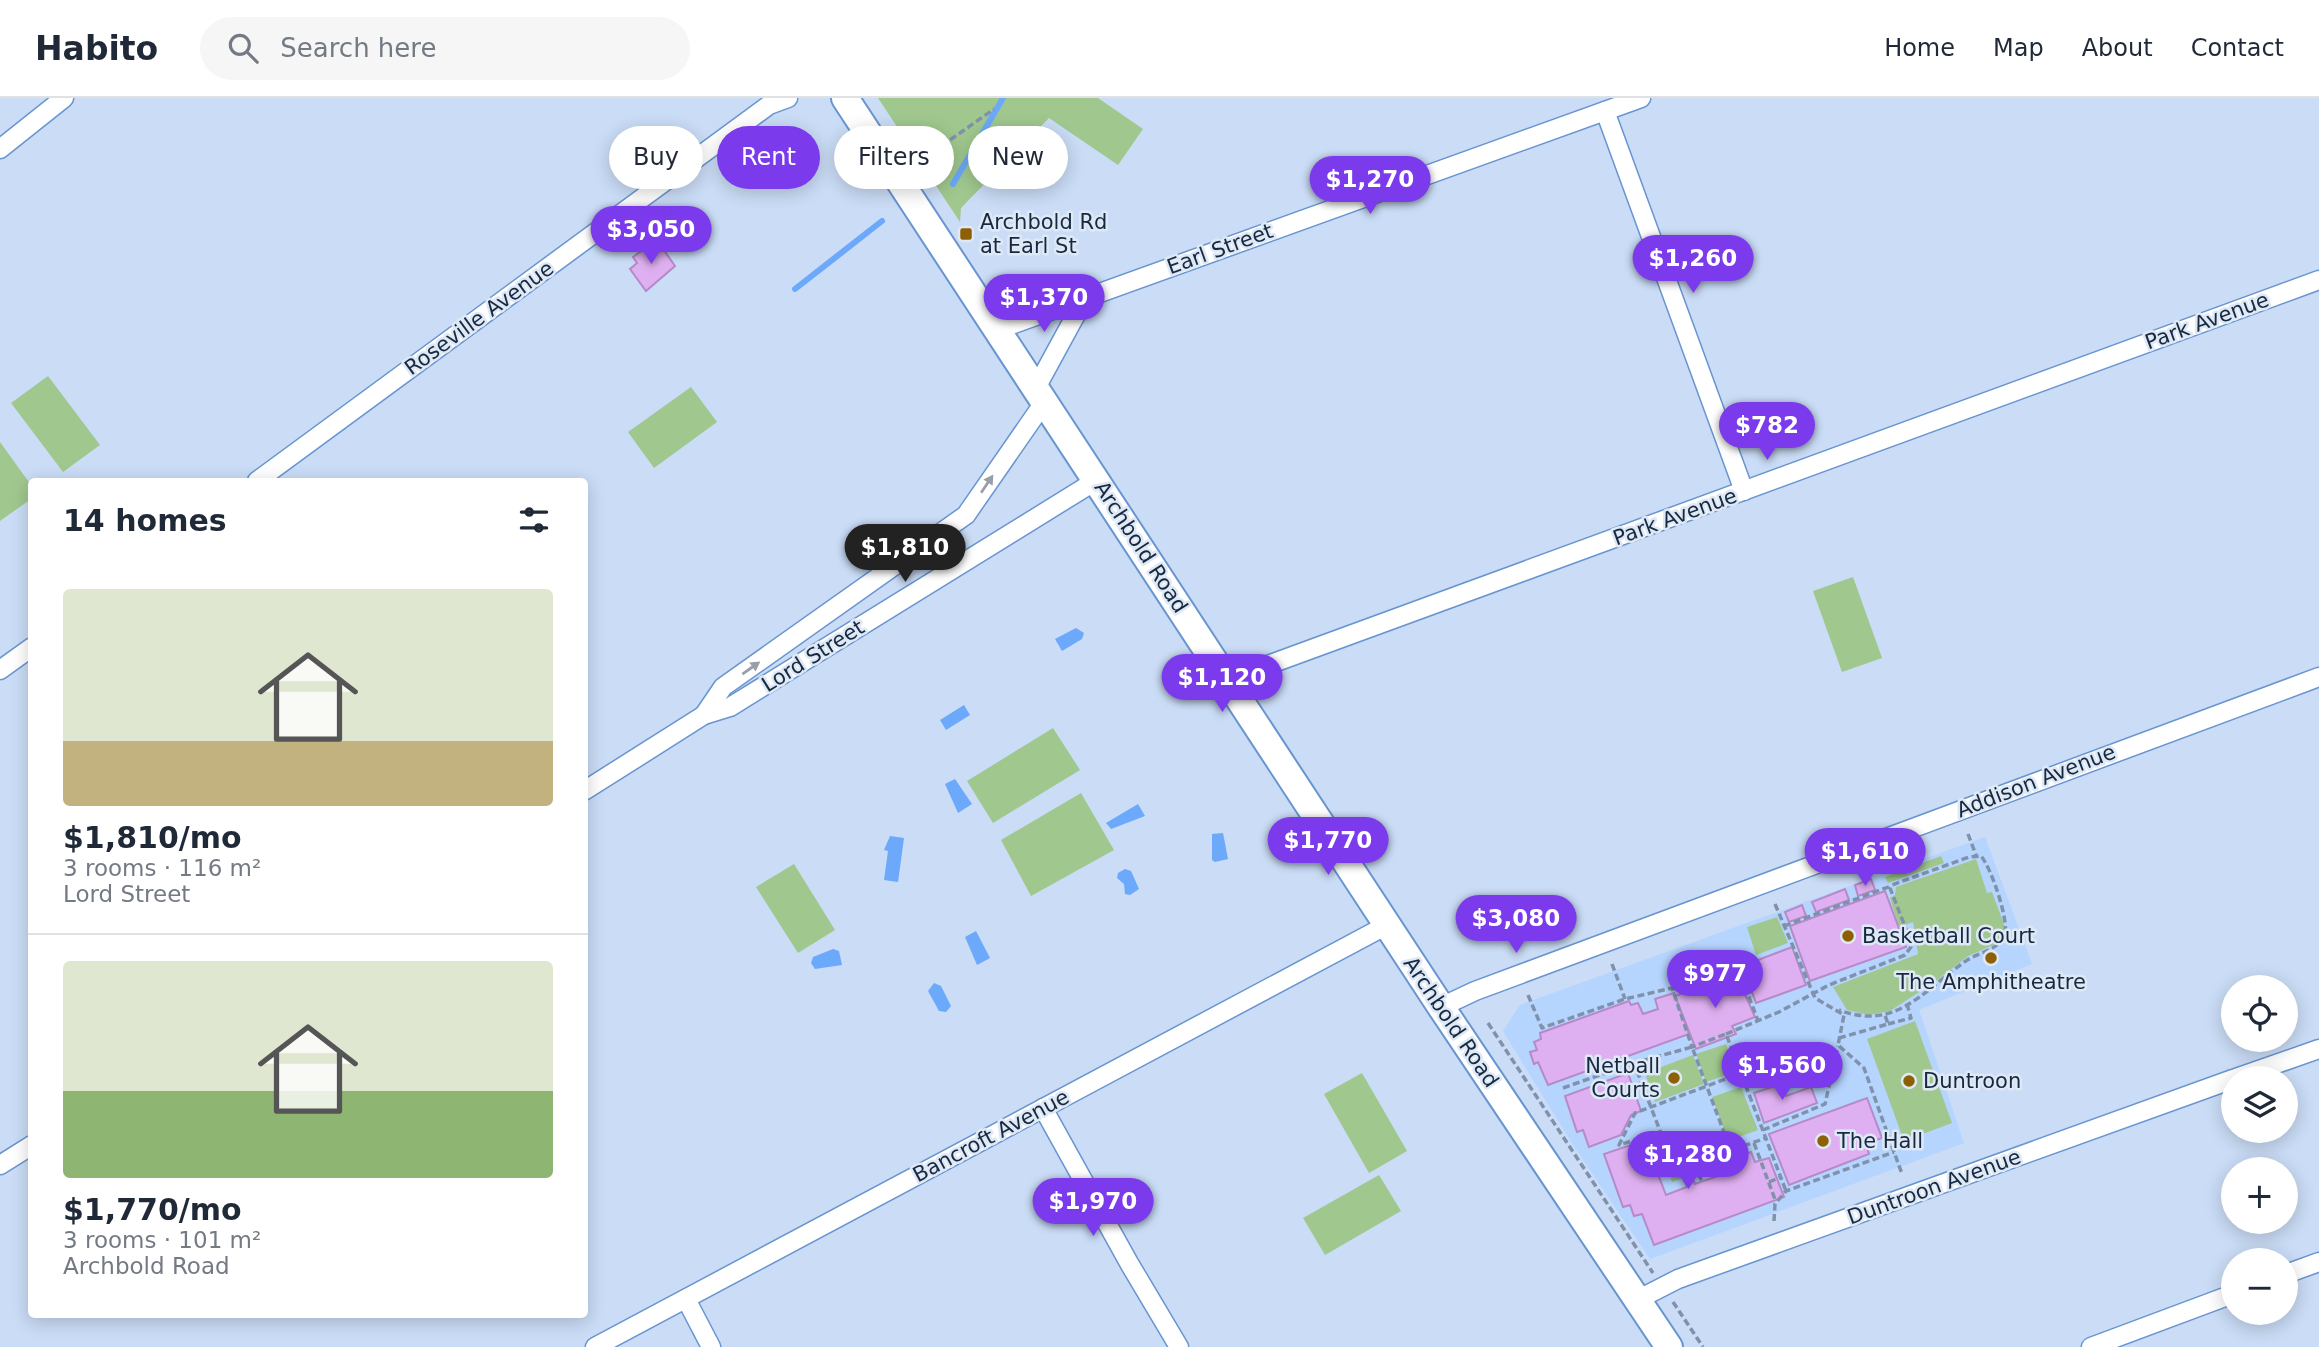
<!DOCTYPE html>
<meta charset="utf-8">
<style>
body{margin:0;font-family:"DejaVu Sans",sans-serif;background:#f6f6f7;color:#1f2937;height:100vh;display:flex;flex-direction:column;font-size:26px;white-space:nowrap}
*{box-sizing:border-box;margin:0}
p{font-size:23px;color:#747a83}
.icon{flex:none;width:38px;height:38px;fill:none;stroke:currentColor;stroke-width:2;stroke-linecap:round;stroke-linejoin:round}
.map{position:relative;flex:1;overflow:hidden}
.details{position:absolute;left:28px;top:380px;width:560px;height:840px;display:flex;flex-direction:column;background:#fff;border-radius:7px;box-shadow:0 4px 18px #0003}
.details>*{flex:none}
.banner{position:absolute;left:609px;top:28px;width:665px;height:63px;display:flex;gap:14px}
.controls{position:absolute;left:2221px;top:877px;display:grid;gap:14px}
.controls a{display:grid;place-items:center;width:77px;height:77px;border-radius:50%;background:#fff;box-shadow:0 4px 18px #0003;font-size:35px}
.price{position:absolute;translate:-50% -60px;padding:0 16px;border-radius:24px;background:#7c3aed;color:#fff;font-size:23px;line-height:46px;filter:drop-shadow(0 2px 4px #0008)}
.price::after{content:'';position:absolute;left:50%;top:42px;width:21px;height:16px;margin-left:-10px;background:inherit;clip-path:polygon(0 0,100% 0,50% 100%)}
.price.current{background:#222;color:#fff}
ul{padding:0;list-style:none}
li{display:grid;align-content:center;gap:14px;height:371px;padding:0 35px}
li+li{border-top:2px solid #e0e1e3}
li span{display:grid;place-items:center;height:217px;border-radius:7px;color:#555}
li>.icon{margin-inline-start:auto}
span .icon{width:126px;height:126px;fill:#fffc;stroke-width:1}
li b{font-size:30px}
h2{display:flex;justify-content:space-between;align-items:center;height:84px;padding:0 35px;font-size:30px}
.pill{padding:0 24px;border-radius:32px;background:#fff;box-shadow:0 4px 18px #0003;font-size:24px;line-height:63px}
.pill.current{background:#7c3aed;color:#fff}
header{display:flex;align-items:center;gap:42px;box-sizing:border-box;height:98px;padding:0 35px;background:#fff;border-bottom:2px solid #e0e1e3}
header strong{font-size:33px}
nav{display:flex;gap:38px;margin-inline-start:auto;font-size:24px}
.search{width:490px;height:63px;background:#f6f6f7;display:flex;align-items:center;gap:18px;box-sizing:border-box;padding:0 24px;border-radius:38px;color:#747a83;font-size:26px}
.map>svg:first-child{display:block}
.built{fill:#b5d4fe}
.green{fill:#a0c88e}
.water{fill:#6ca9fa}
.lines{fill:none;stroke-linecap:round;stroke-linejoin:round}
.stream{stroke:#6ca9fa;stroke-width:6}
.building{fill:#dfb0f1;stroke:#b689c8;stroke-width:2}
.street-casing{stroke:#6895d0;stroke-width:21}
.secondary-casing{stroke:#6895d0;stroke-width:30}
.path{stroke:#8092ab;stroke-width:3.5;stroke-dasharray:7 3.5;stroke-linecap:butt}
.street{stroke:#fff;stroke-width:18}
.secondary{stroke:#fff;stroke-width:26}
.oneway{fill:#979faa}
.poi-dot{fill:#8d6005;stroke:#dfe9f6;stroke-width:2.5}
.labels{text-anchor:middle;dominant-baseline:central;stroke-width:5;stroke-linejoin:round;paint-order:stroke}
.poi-label{font-size:21px;fill:#172941;stroke:#dfe9f6;text-anchor:start}
.street-label{font-size:21px;fill:#172941;stroke:#dfe9f6}
</style>
<header>
<strong>Habito</strong>
<div class="search"><svg class="icon" aria-label="search" viewBox="0 0 24 24"><circle cx="10" cy="10" r="6"/><path d="M15 15l6 6"/></svg>Search here</div>
<nav><a>Home</a><a>Map</a><a>About</a><a>Contact</a></nav>
</header>
<div class="map">
<svg width="2319" height="1249" viewBox="0 0 2319 1249">
<rect width="100%" height="100%" fill="#cadcf6"/>
<path class="built" d="M1985 739 2032 866 1919 912 1964 1045 1650 1161 1575 1050 1503 933 1520 907Z"/>
<g class="green">
<path d="M878 0H1098L1143 31 1118 67 1049 20 961 110 960 124Z"/>
<path d="M48 278 100 347 63 374 11 305Z"/>
<path d="M691 289 717 324 654 370 628 334Z"/>
<path d="M0 344 31 387V401L0 423Z"/>
<path d="M1853 479 1882 560 1842 574 1813 493Z"/>
<path d="M1053 630 1080 672 993 725 967 683Z"/>
<path d="M1081 695 1114 752 1031 798 1001 742Z"/>
<path d="M1941 758 1944 765 1888 785 1885 779Z"/>
<path d="M1976 761 1987 795 1992 794 2005 829 1998 845 1968 858 1936 883 1890 913 1869 917 1847 912 1833 889 1918 856 1913 824 1899 829 1890 800 1895 797 1896 789Z"/>
<path d="M794 766 835 832 798 855 756 789Z"/>
<path d="M1777 819 1788 845 1756 857 1747 829Z"/>
<path d="M1915 923 1952 1025 1904 1043 1867 941Z"/>
<path d="M1726 946 1736 974 1706 984 1696 956Z"/>
<path d="M1693 957 1704 986 1655 1004 1645 975Z"/>
<path d="M1362 975 1407 1053 1369 1075 1324 996Z"/>
<path d="M1741 989 1758 1032 1728 1043 1712 999Z"/>
<path d="M1722 1045 1729 1063 1672 1084 1666 1065Z"/>
<path d="M1379 1077 1401 1113 1325 1157 1303 1120Z"/>
</g>
<g class="water">
<path d="M1076 530 1084 535 1082 541 1062 553 1055 541Z"/>
<path d="M964 607 970 617 946 632 940 622Z"/>
<path d="M955 681 972 706 958 715 945 686Z"/>
<path d="M1138 706 1145 718 1111 731 1106 725Z"/>
<path d="M1223 735 1228 761 1215 764 1212 762V736Z"/>
<path d="M890 738 904 740 898 784 884 782 888 753 884 752Z"/>
<path d="M1125 771 1131 773 1139 791 1130 797 1125 796 1124 786 1117 780 1118 775Z"/>
<path d="M976 833 990 860 977 867 965 839Z"/>
<path d="M833 851 839 853 842 867 815 871 811 865 813 859Z"/>
<path d="M934 885 941 888 951 908 946 914 939 913 928 893Z"/>
</g>
<g class="lines">
<g class="stream">
<path d="M953 86 1003 0"/>
<path d="M795 191 882 123"/>
</g>
</g>
<g class="building">
<path d="M648 148 653 154 661 148 675 168 646 193 630 171 637 165 633 159Z"/>
<path d="M1871 781 1875 792 1858 798 1855 787Z"/>
<path d="M1845 791 1849 802 1816 814 1812 804Z"/>
<path d="M1885 793 1906 849 1810 883 1790 828Z"/>
<path d="M1802 807 1806 818 1789 824 1785 814Z"/>
<path d="M1792 849 1806 887 1756 905 1742 868Z"/>
<path d="M1736 876 1755 919 1732 928 1736 936 1696 951 1675 898Z"/>
<path d="M1674 895 1689 936 1548 987 1538 964 1534 966 1530 954 1537 952 1534 944 1541 941 1540 935 1629 903 1631 907 1638 905 1643 916 1658 911 1655 901Z"/>
<path d="M1628 975 1641 1013 1631 1017 1621 1037 1589 1049 1583 1032 1577 1034 1565 998Z"/>
<path d="M1781 986 1786 998 1811 989 1817 1005 1764 1025 1754 995Z"/>
<path d="M1867 1000 1882 1040 1866 1046 1869 1056 1789 1087 1769 1036Z"/>
<path d="M1657 1038 1664 1058 1653 1063 1666 1097 1687 1089 1684 1082 1692 1080 1695 1086 1735 1072 1731 1061 1751 1054 1755 1064 1769 1060 1784 1099 1654 1147 1642 1116 1634 1118 1630 1107 1623 1109 1604 1056Z"/>
</g>
<g class="lines">
<g class="street-casing">
<g id="street">
<path d="M1605 13 1744 393"/>
<path d="M0 51 64 0"/>
<path d="M997 232 1641 0"/>
<path d="M1036 290 1085 200"/>
<path d="M257 383 769 7 788 0"/>
<path d="M0 572 32 549"/>
<path d="M1227 582 2319 182"/>
<path d="M704 617 723 589 966 417 1045 303"/>
<path d="M584 693 704 617 730 609 1097 382"/>
<path d="M1441 909 1475 893 2319 579"/>
<path d="M2236 980 2319 951"/>
<path d="M1043 1010 1129 1165 1179 1249"/>
<path d="M0 1067 32 1047"/>
<path d="M2286 1176 2319 1164"/>
<path d="M686 1201 711 1249"/>
<path d="M1637 1202 1678 1181 2233 981"/>
<path d="M595 1249 1387 827"/>
<path d="M2091 1249 2233 1196"/>
</g>
</g>
<g class="secondary-casing">
<path id="secondary" d="M845 0 1441 909 1669 1249"/>
</g>
<g class="path">
<path d="M916 66 994 11"/>
<path d="M1968 736 1976 757"/>
<path d="M1775 806 1815 900 1844 917 1838 947 1864 970 1902 1076"/>
<path d="M1784 828 1891 788"/>
<path d="M1612 866 1625 901"/>
<path d="M1738 869 1758 923"/>
<path d="M1528 897 1542 930 1625 901 1672 890 1692 949 1726 936 1786 1093"/>
<path d="M1488 925 1653 1175"/>
<path d="M1888 926 1911 920 1907 906"/>
<path d="M1726 936 1779 914 1829 887 1905 857 1911 849V844L1890 790 1892 787 1969 759 1981 758C1991 769 2011 827 2004 839 1995 854 1975 855 1963 865 1921 895 1895 933 1839 912"/>
<path d="M1839 940 1888 926 1885 917"/>
<path d="M1634 965 1692 949 1731 1053"/>
<path d="M1563 990 1634 965 1675 1072 1766 1040"/>
<path d="M1763 1032 1825 1006 1838 948"/>
<path d="M1660 1034 1619 1047 1635 1015 1747 973 1799 979 1833 971"/>
<path d="M1754 1045 1776 1104"/>
<path d="M1654 1066 1670 1059"/>
<path d="M1695 1066 1702 1084"/>
<path d="M1769 1084 1781 1079"/>
<path d="M1774 1123 1775 1106 1786 1093 1894 1054"/>
<path d="M1673 1204 1703 1249"/>
</g>
<use href="#street" class="street"/>
<use href="#secondary" class="secondary"/>
</g>
<defs><path id="oneway-solid" d="M-6-.8H1V-3.2L6.5 0L1 3.2V.8H-6Z" transform="scale(1.75)"/></defs>
<g class="oneway">
<use href="#oneway-solid" transform="translate(987 386) rotate(-56)"/>
<use href="#oneway-solid" transform="translate(751 570) rotate(-35)"/>
</g>
<g class="poi-dot">
<rect x="959" y="129" width="14" height="14" rx="3.5"/>
<circle cx="1848" cy="838" r="7"/>
<circle cx="1991" cy="860" r="7"/>
<circle cx="1674" cy="980" r="7"/>
<circle cx="1909" cy="983" r="7"/>
<circle cx="1823" cy="1043" r="7"/>
</g>
<g class="labels">
<g class="poi-label">
<text x="980" y="124">Archbold Rd<tspan x="980" dy="24">at Earl St</tspan></text>
<text x="1862" y="838">Basketball Court</text>
<text x="1991" y="884" text-anchor="middle">The Amphitheatre</text>
<text x="1660" y="968" text-anchor="end">Netball<tspan x="1660" dy="24">Courts</tspan></text>
<text x="1923" y="983">Duntroon</text>
<text x="1837" y="1043">The Hall</text>
</g>
<g class="street-label">
<text transform="translate(1220 151) rotate(-20)">Earl Street</text>
<text transform="translate(479 220) rotate(-36)">Roseville Avenue</text>
<text transform="translate(2207 223) rotate(-20)">Park Avenue</text>
<text transform="translate(1675 419) rotate(-20)">Park Avenue</text>
<text transform="translate(1141 449) rotate(57)">Archbold Road</text>
<text transform="translate(813 558) rotate(-32)">Lord Street</text>
<text transform="translate(2036 683) rotate(-21)">Addison Avenue</text>
<text transform="translate(1451 924) rotate(56)">Archbold Road</text>
<text transform="translate(991 1038) rotate(-28)">Bancroft Avenue</text>
<text transform="translate(1934 1089) rotate(-20)">Duntroon Avenue</text>
</g>
</g>
</svg>
<div class="controls">
<a><svg class="icon" aria-label="locate" viewBox="0 0 24 24"><circle cx="12" cy="12" r="6"/><path d="M12 2v4M12 18v4M2 12h4M18 12h4"/></svg></a>
<a><svg class="icon" aria-label="layers" viewBox="0 0 24 24"><path d="M12 4l9 5-9 5-9-5zM3 14l9 5 9-5"/></svg></a>
<a>+</a>
<a>−</a>
</div>
<b class="price" style="left:1370px;top:118px">$1,270</b>
<b class="price" style="left:651px;top:168px">$3,050</b>
<b class="price" style="left:1693px;top:197px">$1,260</b>
<b class="price" style="left:1044px;top:236px">$1,370</b>
<b class="price" style="left:1767px;top:364px">$782</b>
<b class="price current" style="left:905px;top:486px">$1,810</b>
<b class="price" style="left:1222px;top:616px">$1,120</b>
<b class="price" style="left:1328px;top:779px">$1,770</b>
<b class="price" style="left:1865px;top:790px">$1,610</b>
<b class="price" style="left:1516px;top:857px">$3,080</b>
<b class="price" style="left:1715px;top:912px">$977</b>
<b class="price" style="left:1782px;top:1004px">$1,560</b>
<b class="price" style="left:1688px;top:1093px">$1,280</b>
<b class="price" style="left:1093px;top:1140px">$1,970</b>
<div class="banner">
<a class="pill">Buy</a>
<a class="pill current">Rent</a>
<a class="pill">Filters</a>
<a class="pill">New</a>
</div>
<section class="details">
<h2>14 homes<svg class="icon" aria-label="filters" viewBox="0 0 24 24"><path d="M4 7h16M4 17h16"/><circle cx="9" cy="7" r="2"/><circle cx="15" cy="17" r="2"/></svg></h2>
<ul>
<li><span style="background:linear-gradient(#dfe7d0 70%,#c2b280 0)"><svg class="icon" aria-label="home" viewBox="0 0 24 24"><path d="M3 11l9-7 9 7M6 9v11h12V9"/></svg></span><div><b>$1,810/mo</b><p>3 rooms · 116 m²</p><p>Lord Street</p></div></li>
<li><span style="background:linear-gradient(#dfe7d0 60%,#8fb573 0)"><svg class="icon" aria-label="home" viewBox="0 0 24 24"><path d="M3 11l9-7 9 7M6 9v11h12V9"/></svg></span><div><b>$1,770/mo</b><p>3 rooms · 101 m²</p><p>Archbold Road</p></div></li>
</ul>
</section>
</div>
